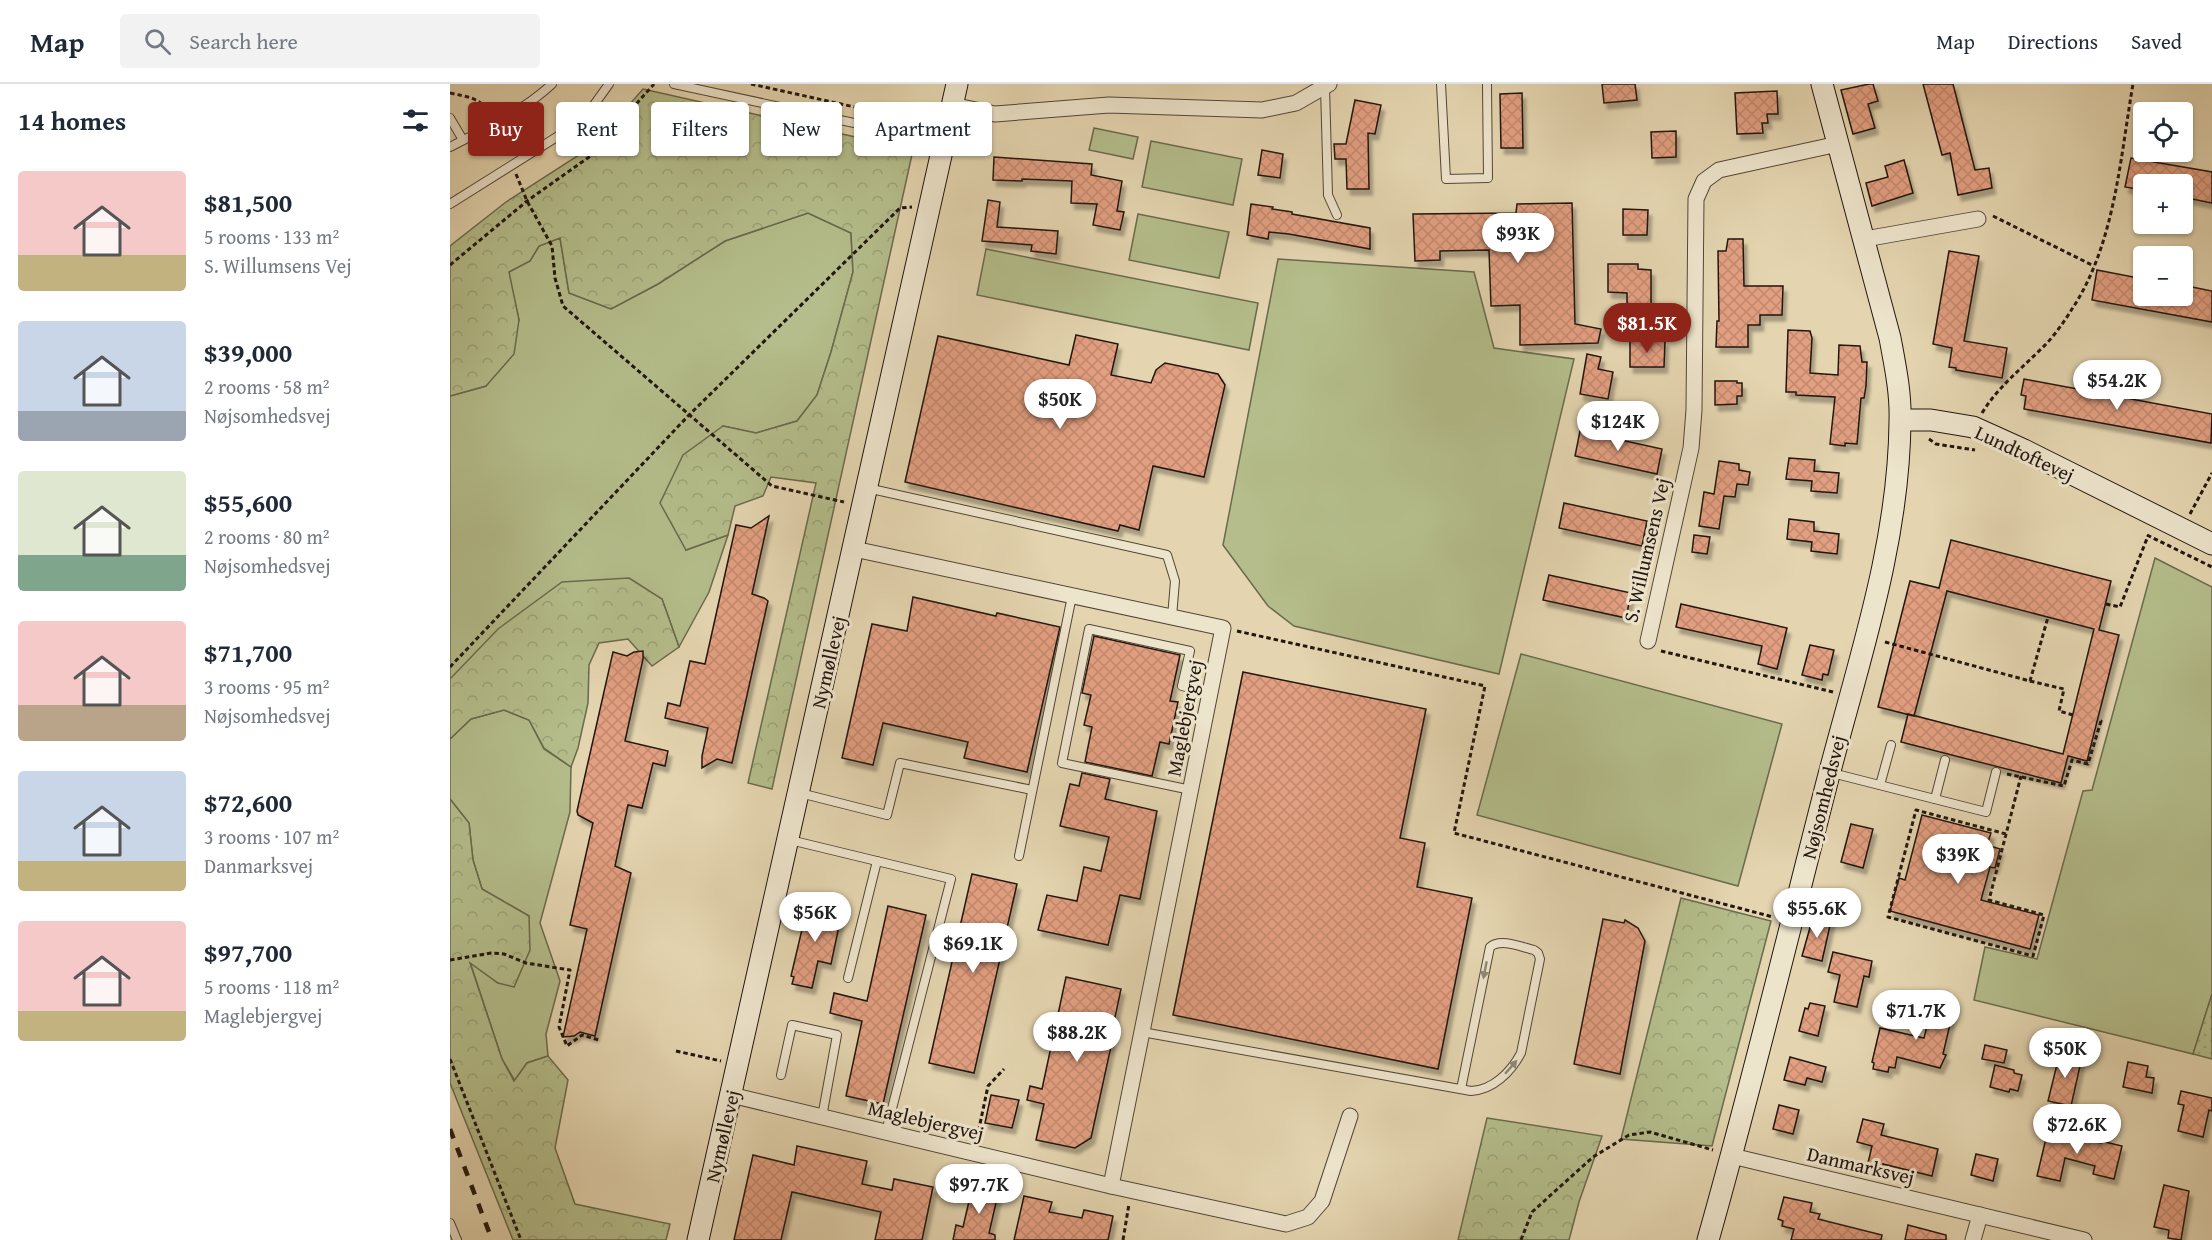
<!DOCTYPE html>
<meta charset="utf-8">
<style>
body{margin:0;font-family:"Gentium Book Plus",serif;background:#f2f2f3;color:#1f2937;height:100vh;display:flex;flex-direction:column;font-size:22px;white-space:nowrap}
*{box-sizing:border-box;margin:0}
p{font-size:20px;color:#747a83}
.icon{flex:none;width:33px;height:33px;fill:none;stroke:currentColor;stroke-width:2;stroke-linecap:round;stroke-linejoin:round}
.map{position:relative;flex:1;overflow:hidden}
.sheet{display:flex;flex-direction:column;background:#fff;width:450px}
.sheet>*{flex:none}
.top-card{position:absolute;left:18px;top:18px;width:570px;height:54px;display:flex;gap:12px}
.controls{position:absolute;left:1683px;top:18px;display:grid;gap:12px}
.controls a{display:grid;place-items:center;width:60px;height:60px;border-radius:6px;background:#fff;box-shadow:0 2px 4px #0004;font-size:30px}
.price{position:absolute;translate:-50% -51px;padding:0 14px;border-radius:21px;background:#fff;color:#222;font-size:20px;line-height:39px;filter:drop-shadow(0 2px 3px #0008)}
.price::after{content:'';position:absolute;left:50%;top:36px;width:18px;height:14px;margin-left:-9px;background:inherit;clip-path:polygon(0 0,100% 0,50% 100%)}
.price.selected{background:#8f2418;color:#fff}
ul{padding:0;list-style:none}
li{display:flex;align-items:center;gap:18px;height:150px;padding:0 18px}
li span{display:grid;place-items:center;flex:none;width:168px;height:120px;border-radius:6px;color:#555}
li>.icon{margin-inline-start:auto}
span .icon{width:72px;height:72px;fill:#fffc;stroke-width:1}
li b{font-size:26px}
h2{display:flex;justify-content:space-between;align-items:center;height:72px;padding:0 18px;font-size:26px}
.pill{padding:0 21px;border-radius:6px;background:#fff;box-shadow:0 2px 4px #0004;font-size:21px;line-height:54px}
.pill.selected{background:#8f2418;color:#fff}
header{display:flex;align-items:center;gap:36px;box-sizing:border-box;height:84px;padding:0 30px;background:#fff;border-bottom:2px solid #e0e1e3}
header strong{font-size:28px}
nav{display:flex;gap:33px;margin-inline-start:auto;font-size:21px}
.search{width:420px;height:54px;background:#f2f2f3;display:flex;align-items:center;gap:15px;box-sizing:border-box;padding:0 21px;border-radius:6px;color:#747a83;font-size:22px}
main{display:flex;flex:1;min-height:0}
.map>svg:first-child{display:block}
.grass{fill:#b4bd8b;stroke:#6a6a4d;stroke-width:1.5}
.forest{fill:url(#forest-crowns);stroke:#6a6a4d;stroke-width:1.5}
.park{fill:url(#park-dots);stroke:#6a6a4d;stroke-width:1.5}
.building{fill:url(#building-cross-hatch);stroke:#21160f;stroke-width:1.5;filter:url(#shadow)}
.lines{fill:none;stroke-linecap:round;stroke-linejoin:round}
.lane-casing{stroke:#524637;stroke-width:10}
.street-casing{stroke:#524637;stroke-width:17}
.secondary-casing{stroke:#21160f;stroke-width:23}
.path{stroke:#21160f;stroke-width:3;stroke-dasharray:4.5 3;stroke-linecap:butt}
.lane{stroke:#ede4cc;stroke-width:8}
.street{stroke:#ede4cc;stroke-width:15}
.secondary{stroke:#ede4cc;stroke-width:21}
.rail{stroke:#21160f;stroke-width:4.5;stroke-dasharray:10 10;stroke-linecap:butt}
.oneway{fill:#918777}
.labels{text-anchor:middle;dominant-baseline:central;stroke-width:6;stroke-linejoin:round;paint-order:stroke}
.street-label{font-size:20px;fill:#21160f;stroke:#ede4cc}
</style>
<header>
<strong>Map</strong>
<div class="search"><svg class="icon" aria-label="search" viewBox="0 0 24 24"><circle cx="10" cy="10" r="6"/><path d="M15 15l6 6"/></svg>Search here</div>
<nav><a>Map</a><a>Directions</a><a>Saved</a></nav>
</header>
<main>
<section class="sheet">
<h2>14 homes<svg class="icon" aria-label="filters" viewBox="0 0 24 24"><path d="M4 7h16M4 17h16"/><circle cx="9" cy="7" r="2"/><circle cx="15" cy="17" r="2"/></svg></h2>
<ul>
<li><span style="background:linear-gradient(#f6c9c9 70%,#c2b280 0)"><svg class="icon" aria-label="home" viewBox="0 0 24 24"><path d="M3 11l9-7 9 7M6 9v11h12V9"/></svg></span><div><b>$81,500</b><p>5 rooms · 133 m²</p><p>S. Willumsens Vej</p></div></li>
<li><span style="background:linear-gradient(#c9d6e8 75%,#9aa5b1 0)"><svg class="icon" aria-label="home" viewBox="0 0 24 24"><path d="M3 11l9-7 9 7M6 9v11h12V9"/></svg></span><div><b>$39,000</b><p>2 rooms · 58 m²</p><p>Nøjsomhedsvej</p></div></li>
<li><span style="background:linear-gradient(#dfe7d0 70%,#7fa58c 0)"><svg class="icon" aria-label="home" viewBox="0 0 24 24"><path d="M3 11l9-7 9 7M6 9v11h12V9"/></svg></span><div><b>$55,600</b><p>2 rooms · 80 m²</p><p>Nøjsomhedsvej</p></div></li>
<li><span style="background:linear-gradient(#f6c9c9 70%,#b9a48a 0)"><svg class="icon" aria-label="home" viewBox="0 0 24 24"><path d="M3 11l9-7 9 7M6 9v11h12V9"/></svg></span><div><b>$71,700</b><p>3 rooms · 95 m²</p><p>Nøjsomhedsvej</p></div></li>
<li><span style="background:linear-gradient(#c9d6e8 75%,#c2b280 0)"><svg class="icon" aria-label="home" viewBox="0 0 24 24"><path d="M3 11l9-7 9 7M6 9v11h12V9"/></svg></span><div><b>$72,600</b><p>3 rooms · 107 m²</p><p>Danmarksvej</p></div></li>
<li><span style="background:linear-gradient(#f6c9c9 75%,#c2b280 0)"><svg class="icon" aria-label="home" viewBox="0 0 24 24"><path d="M3 11l9-7 9 7M6 9v11h12V9"/></svg></span><div><b>$97,700</b><p>5 rooms · 118 m²</p><p>Maglebjergvej</p></div></li>
</ul>
</section>
<div class="map">
<svg width="1762" height="1156" viewBox="0 0 1762 1156">
<defs>
<pattern id="forest-crowns" width="20" height="18" patternUnits="userSpaceOnUse" patternTransform="scale(1.5)"><rect width="20" height="18" fill="#b4bd8b"/><path d="M2 6a3 3 0 1 1 6 0M12 15a3 3 0 1 1 6 0" fill="none" stroke="#9aa277"/></pattern>
<pattern id="park-dots" width="8" height="8" patternUnits="userSpaceOnUse" patternTransform="scale(1.5)"><rect width="8" height="8" fill="#b4bd8b"/><path d="M2 2h.1M6 6h.1" fill="none" stroke="#9aa277" stroke-width="1.8" stroke-linecap="round"/></pattern>
<pattern id="building-cross-hatch" width="8" height="8" patternUnits="userSpaceOnUse" patternTransform="scale(1.5)"><rect width="8" height="8" fill="#e39f81"/><path d="M0 0l8 8M0 8l8-8" fill="none" stroke="#c2886e"/></pattern>
<filter id="shadow"><feDropShadow dx="3.5" dy="6" stdDeviation="1.5" flood-color="#0004"/></filter>
</defs>
<rect width="100%" height="100%" fill="#e4d5b0"/>
<filter id="stains"><feTurbulence type="fractalNoise" baseFrequency=".00333" numOctaves="4"/><feColorMatrix values="0 0 0 0 .2 0 0 0 0 .09 0 0 0 0 .02 0 0 0 .5 -.17"/></filter>
<radialGradient id="worn" r=".72"><stop offset=".6" stop-color="#630" stop-opacity="0"/><stop offset="1" stop-color="#630" stop-opacity=".3"/></radialGradient>
<g class="grass">
<path d="M644 44 688 53 683 75 639 66Z"/>
<path d="M701 57 792 75 783 121 692 103Z"/>
<path d="M358 129 401 149 403 188 381 268 367 311 347 337 306 349 273 342 236 466 278 451 259 508 229 563 212 515 0 595V312L36 302 69 236 58 188 80 177 89 162 110 154 119 209 161 225 208 200 275 157Z"/>
<path d="M688 130 779 148 769 194 679 176Z"/>
<path d="M536 165 808 219 799 266 527 211Z"/>
<path d="M828 175 1024 188 1044 264 1124 275 1049 590 844 542 818 522 773 461Z"/>
<path d="M1705 474 1762 503V910L1743 970 1524 916 1535 863 1587 875 1633 707 1642 706Z"/>
<path d="M1071 570 1332 640 1288 802 1027 731Z"/>
<path d="M54 626 79 636 94 665 121 683 120 728 90 839 110 897 96 950 98 972 77 979 65 997 52 975 20 878 48 899 79 832 32 805 23 776 19 739 0 715V655L21 635Z"/>
</g>
<g class="forest">
<path d="M193 5 463 66 322 705 298 699 366 399 321 393 313 412 285 422 278 451 236 466 210 419 233 371 273 342 306 349 347 337 367 311 381 268 403 188 401 149 358 129 275 157 208 200 161 225 119 209 110 154 89 162 80 177 59 188 69 236 64 270 36 302 0 312V162L56 118 143 62Z"/>
<path d="M179 494 212 515 229 563 202 582 178 555 149 559 139 581 138 619 128 664 121 683 94 664 79 636 54 626 21 635 0 655V595L48 545 112 498Z"/>
<path d="M0 715 19 739 23 776 32 805 79 832 80 866 64 903 48 899 20 879 52 975 64 997 77 979 98 972 118 996 105 1064 125 1120 220 1140 216 1156H63L0 999Z"/>
<path d="M1231 814 1321 837 1262 1062 1171 1055Z"/>
<path d="M1037 1034 1152 1052 1129 1118 1119 1156H1008Z"/>
</g>
<path class="park" d="M1762 910V975L1743 970Z"/>
<g class="building">
<path d="M1152 0H1185L1187 16 1154 19Z"/>
<path d="M1419 0H1423L1428 17 1418 20 1425 44 1403 50 1391 6Z"/>
<path d="M1473 0H1503L1525 86 1539 84 1542 104 1508 111 1500 69 1492 71Z"/>
<path d="M1327 7 1328 30H1317L1318 39H1312L1313 49 1287 50 1285 9Z"/>
<path d="M1072 9 1073 64H1051L1050 10Z"/>
<path d="M905 16 931 21 925 50 918 49 919 105H897L896 75H885L884 60H896Z"/>
<path d="M1226 47V73L1202 74 1201 48Z"/>
<path d="M812 66 833 70 830 94 808 91Z"/>
<path d="M544 73 642 80 641 91 672 97 667 127 674 128 670 146 643 141 647 120 621 119 622 97 572 95V97L543 96Z"/>
<path d="M1681 74 1762 88V119L1732 113V100H1694V106L1675 103Z"/>
<path d="M1454 76 1463 109 1422 122 1416 99 1438 93 1435 82Z"/>
<path d="M538 116 550 118 547 143 608 147 606 170 581 167 582 161 532 157Z"/>
<path d="M1122 119 1125 240 1151 245 1148 259 1070 261V221L1041 222 1039 166 990 167V176L965 177 963 130 1066 129 1067 120Z"/>
<path d="M801 120 823 123 822 125 842 128V130L920 144V165L839 150 819 148 818 155 797 151Z"/>
<path d="M1173 125 1198 126 1197 151H1173Z"/>
<path d="M1278 155H1293L1294 202H1333L1332 231H1310V241H1298V263H1266L1267 237H1269L1268 167H1276Z"/>
<path d="M1499 167 1529 172 1514 257 1557 264 1552 294 1506 286V284L1499 283 1502 264 1483 260Z"/>
<path d="M1158 180H1188V185L1201 186V221H1177V209L1158 208Z"/>
<path d="M1647 186 1694 195V212H1732V201L1762 207V238L1642 216Z"/>
<path d="M1338 246 1360 247 1362 254 1360 289 1388 291 1389 261 1410 262 1412 278H1417L1416 302 1414 314H1411L1407 360 1395 359V362L1380 360 1385 313 1346 311V308H1336Z"/>
<path d="M626 251 668 260 661 291 701 299 706 286 715 279 768 290 775 301 754 393 703 382 689 446 670 441 668 447 455 398 488 252 619 281Z"/>
<path d="M1180 257H1215L1214 283H1180Z"/>
<path d="M1137 270 1151 273 1148 285 1163 288 1158 315 1130 310Z"/>
<path d="M1574 295 1762 330 1761 359 1574 325 1576 312 1571 311Z"/>
<path d="M1265 297H1287V299H1292V312H1287V320L1265 321Z"/>
<path d="M1130 347 1212 365 1207 390 1125 372Z"/>
<path d="M1339 374 1365 376 1364 387 1389 389 1387 409 1361 407 1362 397 1336 395Z"/>
<path d="M1269 377 1289 380V386L1300 388 1298 401 1287 400 1285 413 1274 412 1269 445 1249 442 1254 408 1264 410Z"/>
<path d="M1114 419 1197 437 1192 462 1109 444Z"/>
<path d="M319 432 302 510 314 514 318 517 317 521 282 679 267 675 252 684V672L258 644 215 634 218 619 230 622 240 577 255 580 286 441 301 444Z"/>
<path d="M1339 435 1364 438V447L1389 450 1387 470 1361 467 1362 458 1337 455Z"/>
<path d="M1244 451 1260 453 1257 470 1242 468Z"/>
<path d="M1501 456 1661 497 1649 546 1669 551 1637 677 1618 672 1611 699 1451 658 1458 630 1613 670 1644 545 1497 507 1464 632 1428 623 1460 497 1489 504Z"/>
<path d="M1099 491 1181 509 1176 534 1093 516Z"/>
<path d="M463 513 546 532 547 529 610 543 577 688 514 674 518 658 433 639 423 681 392 674 422 540 457 547Z"/>
<path d="M1231 520 1337 544 1327 585 1308 580 1312 562 1226 543Z"/>
<path d="M644 552 730 571 720 617 728 618 719 660 710 658 702 692 635 678 642 643 634 641 641 611 632 609Z"/>
<path d="M1360 561 1384 566 1378 591 1373 590 1372 596 1352 591Z"/>
<path d="M193 567V575L175 657 218 667 215 682 203 679 192 724 178 721 165 782 181 789 145 952 130 948 124 952 113 953 137 845 120 841 143 739 128 731 127 727 163 568 177 572 184 568Z"/>
<path d="M793 588 976 625 950 754 975 759 967 803 1022 814 988 985 723 931Z"/>
<path d="M632 689 660 695 655 715 707 727 690 815 670 811 658 861 588 846 597 811 627 817 634 783 651 787 659 753 610 742 620 700 629 702Z"/>
<path d="M1472 731 1541 749 1537 761 1550 765 1545 784 1540 783 1531 816 1589 831 1580 865 1440 827 1449 794 1455 796Z"/>
<path d="M1401 740 1423 745 1413 784 1391 778Z"/>
<path d="M522 790 567 800 524 989 479 979Z"/>
<path d="M358 820 392 828 381 880 368 877 362 904 342 900 344 893 341 892Z"/>
<path d="M438 822 476 831 433 1020 396 1012 412 937 380 929 384 909 417 917Z"/>
<path d="M1363 833 1381 837 1372 877 1352 872Z"/>
<path d="M1153 835 1174 839 1175 836 1188 844 1195 857 1170 990 1124 980Z"/>
<path d="M1383 868 1422 877 1419 893 1414 892 1407 923 1384 918 1390 891 1378 888Z"/>
<path d="M616 893 671 905 660 957 662 958 641 1054 625 1064 586 1056 594 1020 577 1016 580 1002 592 1005Z"/>
<path d="M1490 916 1505 919 1493 970 1496 971 1490 984 1447 973 1445 984 1439 983 1438 988 1423 985 1424 979 1422 978 1430 944 1474 954 1483 917 1489 918Z"/>
<path d="M1360 919 1375 922 1368 952 1349 947 1355 924 1358 925Z"/>
<path d="M1535 961 1557 966 1554 979 1532 975Z"/>
<path d="M1610 968 1632 973 1621 1022 1598 1017Z"/>
<path d="M1340 973 1376 983 1372 998 1357 994 1355 1001 1334 996Z"/>
<path d="M1678 978 1698 982 1696 993 1704 994 1702 1009 1673 1003Z"/>
<path d="M1545 981 1564 986V989L1572 991 1568 1007 1560 1005 1559 1008 1540 1003Z"/>
<path d="M1731 1007 1762 1014V1027L1759 1026 1753 1053 1728 1047 1734 1021 1728 1020Z"/>
<path d="M541 1011 569 1016 562 1044 535 1039Z"/>
<path d="M1329 1021 1349 1026 1343 1050 1323 1045Z"/>
<path d="M1413 1035 1434 1040 1431 1051 1488 1065 1482 1092 1433 1080V1082L1418 1079 1422 1062 1407 1058Z"/>
<path d="M1598 1046 1651 1059V1057L1672 1062 1664 1095 1643 1090 1645 1082 1615 1074 1610 1097 1587 1092Z"/>
<path d="M347 1062 417 1077 412 1100 442 1106 444 1095 483 1103 472 1156H425L431 1128 342 1108 331 1156H284L303 1071 344 1081Z"/>
<path d="M1526 1070 1548 1075 1543 1097 1521 1091Z"/>
<path d="M523 1100 549 1106 539 1149 545 1151V1156H503L506 1141 513 1143Z"/>
<path d="M1714 1101 1739 1107 1731 1156 1718 1154 1719 1146 1704 1143Z"/>
<path d="M574 1112 602 1118 599 1128 632 1134 634 1126 663 1132 658 1156H564Z"/>
<path d="M1334 1113 1362 1119 1360 1128 1370 1130 1368 1135 1432 1151 1431 1156H1341L1344 1145 1332 1142 1333 1137 1328 1135Z"/>
<path d="M1458 1141 1496 1151V1156H1455Z"/>
</g>
<g class="lines">
<g class="lane-casing">
<g id="lane">
<path d="M224 0 492 58"/>
<path d="M991 0 996 95 1038 94 1037 0"/>
<path d="M875 3 878 111 887 131"/>
<path d="M0 34 13 56"/>
<path d="M0 63C35 45 73 27 102 0"/>
<path d="M0 120 121 44 136 32 159 0"/>
<path d="M417 404 717 471 725 497 722 533"/>
<path d="M1382 689 1536 728 1546 688"/>
<path d="M1430 701 1441 661"/>
<path d="M741 706 612 679 639 545 740 567 732 602 760 609"/>
<path d="M350 709 437 731 450 679 582 706"/>
<path d="M1485 715 1495 676"/>
<path d="M340 756 501 795 436 1048"/>
<path d="M569 772 622 512"/>
<path d="M398 894 427 777"/>
<path d="M692 948 1021 1007C1043 1006 1061 988 1071 969L1090 875 1088 869 1084 866C1071 863 1051 854 1040 863L1011 1005"/>
<path d="M331 991 342 941 387 951 372 1033"/>
<path d="M0 1139 7 1156"/>
</g>
</g>
<g class="street-casing">
<g id="street">
<path d="M502 21 545 30 659 21 812 26 846 19 879 0"/>
<path d="M1415 155 1528 135"/>
<path d="M1198 557 1241 364 1244 326 1246 115 1254 97 1269 86 1388 60"/>
<path d="M281 1011 661 1102 773 544 404 465"/>
<path d="M1282 1072 1634 1156"/>
<path d="M661 1102 836 1140 858 1133 872 1117 900 1032"/>
<path d="M1523 1156 1530 1131"/>
</g>
</g>
<g class="secondary-casing">
<g id="secondary">
<path d="M1451 336H1481L1523 343 1574 366 1762 460"/>
<path d="M248 1156 507 0"/>
<path d="M1258 1156C1300 1008 1336 859 1374 710 1405 587 1449 465 1450 337 1451 309 1445 281 1440 254L1372 0"/>
</g>
</g>
<g class="path">
<path d="M301 0 481 40"/>
<path d="M0 9C17 13 31 13 39 30"/>
<path d="M48 49 58 71"/>
<path d="M66 90 77 117 102 162 105 194 113 222 322 402 394 418"/>
<path d="M1543 132 1644 182"/>
<path d="M0 181 77 117 139 73 204 0"/>
<path d="M1532 329C1548 303 1570 286 1591 265 1603 254 1614 238 1622 225 1665 160 1670 75 1683 0"/>
<path d="M1479 355 1486 360 1525 366"/>
<path d="M1740 430 1762 389"/>
<path d="M1697 451 1762 483"/>
<path d="M1656 520 1670 523 1698 452"/>
<path d="M787 547 1035 602 1004 749 1323 833"/>
<path d="M1435 558 1580 597 1598 533"/>
<path d="M1211 567 1383 608"/>
<path d="M0 583 239 331 450 124 462 123"/>
<path d="M1580 597 1614 605 1609 627 1623 631"/>
<path d="M1557 690 1614 702 1622 676 1638 680 1651 637 1647 636"/>
<path d="M1556 750 1466 726 1438 833 1583 872 1594 831 1539 816 1571 692"/>
<path d="M0 876 41 869 54 870 76 879 120 886 109 943 117 962 132 951 149 956"/>
<path d="M226 967 271 977"/>
<path d="M0 975 71 1156"/>
<path d="M527 1054 538 1002 554 985"/>
<path d="M673 1156 679 1120"/>
<path d="M1071 1156 1082 1128 1143 1073 1179 1051 1200 1048 1263 1066"/>
</g>
<use href="#lane" class="lane"/>
<use href="#street" class="street"/>
<use href="#secondary" class="secondary"/>
<path class="rail" d="M0 1045 42 1156"/>
</g>
<defs><path id="oneway-solid" d="M-6-.8H1V-3.2L6.5 0L1 3.2V.8H-6Z" transform="scale(1.5)"/></defs>
<g class="oneway">
<use href="#oneway-solid" transform="translate(1035 886) rotate(101)"/>
<use href="#oneway-solid" transform="translate(1061 983) rotate(-49)"/>
</g>
<g class="labels">
<g class="street-label">
<text transform="translate(1575 369) rotate(25)">Lundtoftevej</text>
<text transform="translate(1196 466) rotate(-77)">S. Willumsens Vej</text>
<text transform="translate(378 578) rotate(-77)">Nymøllevej</text>
<text transform="translate(734 634) rotate(-79)">Maglebjergvej</text>
<text transform="translate(1373 713) rotate(-76)">Nøjsomhedsvej</text>
<text transform="translate(476 1036) rotate(13)">Maglebjergvej</text>
<text transform="translate(272 1052) rotate(-77)">Nymøllevej</text>
<text transform="translate(1411 1081) rotate(13)">Danmarksvej</text>
</g>
</g>
<rect width="100%" height="100%" filter="url(#stains)"/>
<rect width="100%" height="100%" fill="url(#worn)"/>
</svg>
<div class="controls">
<a><svg class="icon" aria-label="locate" viewBox="0 0 24 24"><circle cx="12" cy="12" r="6"/><path d="M12 2v4M12 18v4M2 12h4M18 12h4"/></svg></a>
<a>+</a>
<a>−</a>
</div>
<b class="price" style="left:1068px;top:180px">$93K</b>
<b class="price selected" style="left:1197px;top:270px">$81.5K</b>
<b class="price" style="left:1667px;top:327px">$54.2K</b>
<b class="price" style="left:610px;top:346px">$50K</b>
<b class="price" style="left:1168px;top:368px">$124K</b>
<b class="price" style="left:1508px;top:801px">$39K</b>
<b class="price" style="left:1367px;top:855px">$55.6K</b>
<b class="price" style="left:365px;top:859px">$56K</b>
<b class="price" style="left:523px;top:890px">$69.1K</b>
<b class="price" style="left:1466px;top:957px">$71.7K</b>
<b class="price" style="left:627px;top:979px">$88.2K</b>
<b class="price" style="left:1615px;top:995px">$50K</b>
<b class="price" style="left:1627px;top:1071px">$72.6K</b>
<b class="price" style="left:529px;top:1131px">$97.7K</b>
<div class="top-card">
<a class="pill selected">Buy</a>
<a class="pill">Rent</a>
<a class="pill">Filters</a>
<a class="pill">New</a>
<a class="pill">Apartment</a>
</div>
</div>
</main>
